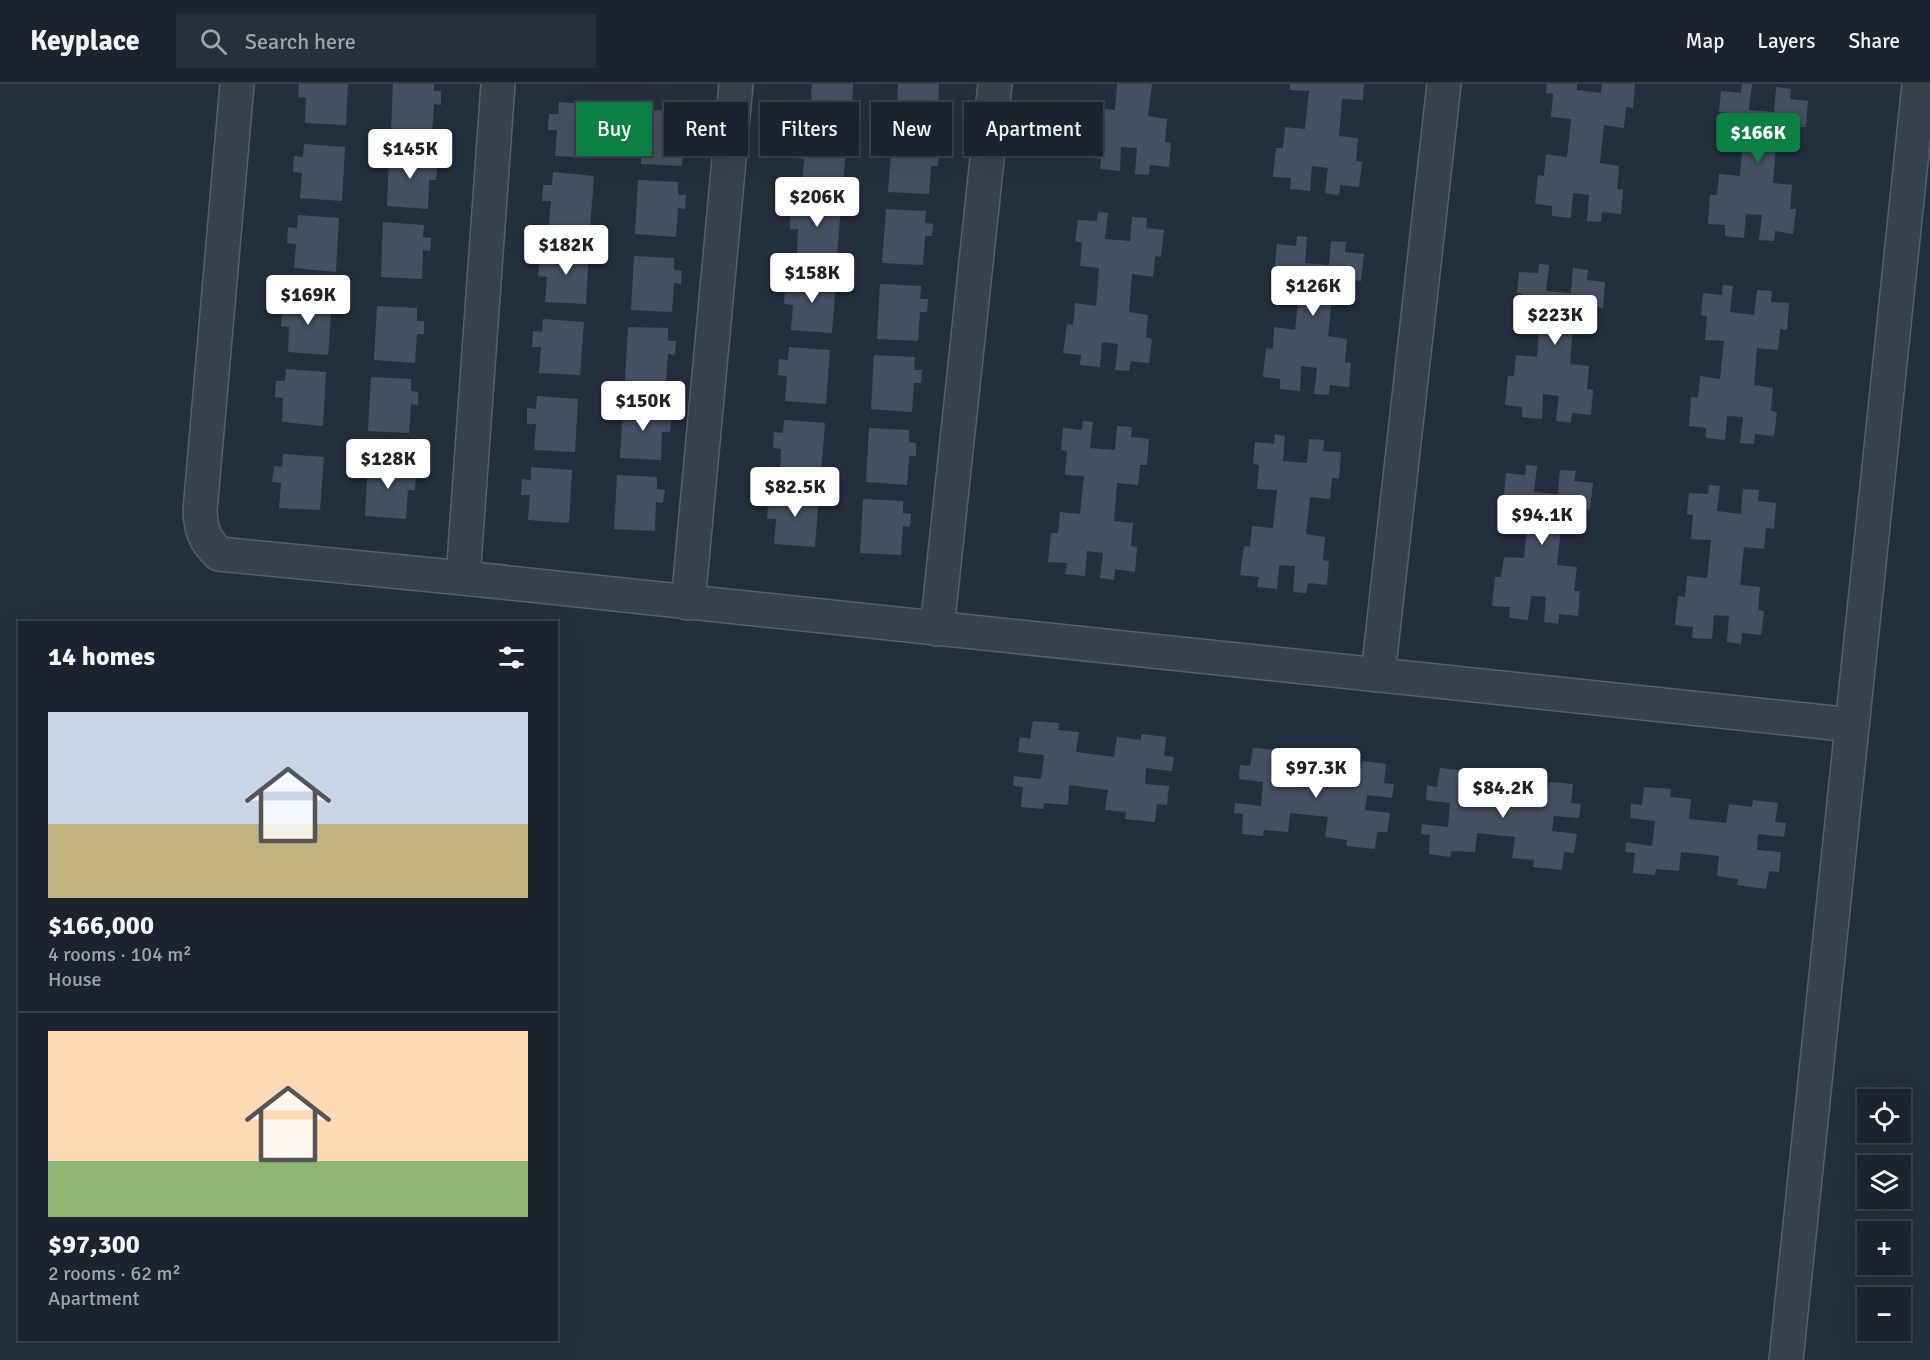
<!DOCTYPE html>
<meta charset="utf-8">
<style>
body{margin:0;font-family:Signika,sans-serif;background:#282f3a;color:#f1f3f6;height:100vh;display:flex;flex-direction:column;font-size:22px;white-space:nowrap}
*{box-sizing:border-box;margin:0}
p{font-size:20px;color:#a0a4aa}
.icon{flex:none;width:33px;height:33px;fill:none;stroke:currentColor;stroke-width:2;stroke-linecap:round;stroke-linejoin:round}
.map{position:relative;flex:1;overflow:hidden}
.details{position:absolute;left:18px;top:537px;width:540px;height:720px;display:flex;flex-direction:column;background:#1b232e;border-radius:0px;box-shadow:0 6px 24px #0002,0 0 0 2px #39404a}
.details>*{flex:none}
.guide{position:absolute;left:576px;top:18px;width:570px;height:54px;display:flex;gap:12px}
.controls{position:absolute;left:1857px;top:1005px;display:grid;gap:12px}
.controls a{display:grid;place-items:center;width:54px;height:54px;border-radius:0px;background:#1b232e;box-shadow:0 6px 24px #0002,0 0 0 2px #39404a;font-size:30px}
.price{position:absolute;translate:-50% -51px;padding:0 14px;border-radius:6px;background:#fff;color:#222;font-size:20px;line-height:39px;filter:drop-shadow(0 2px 3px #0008)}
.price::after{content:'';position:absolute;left:50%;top:36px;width:18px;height:14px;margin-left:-9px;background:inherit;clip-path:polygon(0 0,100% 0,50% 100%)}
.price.on{background:#0b8043;color:#fff}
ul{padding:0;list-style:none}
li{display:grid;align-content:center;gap:12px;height:318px;padding:0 30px}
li+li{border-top:2px solid #39404a}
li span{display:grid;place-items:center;height:186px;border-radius:0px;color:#555}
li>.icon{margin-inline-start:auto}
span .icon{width:108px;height:108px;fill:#fffc;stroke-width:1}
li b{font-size:26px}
h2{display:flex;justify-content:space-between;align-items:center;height:72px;padding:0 30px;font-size:26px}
.pill{padding:0 21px;border-radius:0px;background:#1b232e;box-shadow:0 6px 24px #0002,0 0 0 2px #39404a;font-size:21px;line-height:54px}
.pill.on{background:#0b8043;color:#fff}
header{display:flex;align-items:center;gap:36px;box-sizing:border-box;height:84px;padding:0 30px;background:#1b232e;border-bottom:2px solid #39404a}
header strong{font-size:28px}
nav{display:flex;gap:33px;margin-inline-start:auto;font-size:21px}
.search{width:420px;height:54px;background:#282f3a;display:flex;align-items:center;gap:15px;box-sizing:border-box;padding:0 21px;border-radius:0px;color:#a0a4aa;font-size:22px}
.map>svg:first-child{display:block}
.building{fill:#455162}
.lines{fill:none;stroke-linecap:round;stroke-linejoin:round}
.minor-casing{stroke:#565f6c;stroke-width:36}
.minor{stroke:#38414e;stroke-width:33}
</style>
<header>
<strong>Keyplace</strong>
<div class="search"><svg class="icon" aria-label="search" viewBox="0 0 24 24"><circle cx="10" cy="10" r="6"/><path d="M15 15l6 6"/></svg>Search here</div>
<nav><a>Map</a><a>Layers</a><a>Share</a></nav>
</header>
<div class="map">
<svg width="1930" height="1276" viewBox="0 0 1930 1276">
<rect width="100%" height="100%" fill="#242f3e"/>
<g class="building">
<path d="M299 0H348L346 41 305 39 306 14 298 13Z"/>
<path d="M393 0H434V7H441V21L434 20 432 49 391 47Z"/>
<path d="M812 0H853L852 21 811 18Z"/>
<path d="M898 0H939L938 29 897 26Z"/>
<path d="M1117 0H1152L1148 32 1167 35 1165 58 1171 59 1169 83 1150 81 1149 91 1135 90 1137 64 1121 63 1120 87 1100 85 1101 75 1083 73 1086 44 1093 45 1095 24 1115 26Z"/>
<path d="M1290 0H1364L1363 16 1342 15 1339 52 1358 54 1356 77 1362 78 1359 103 1340 101 1339 111 1325 109 1328 84 1312 82 1310 107 1290 105 1291 94 1273 93 1276 64H1283L1285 43 1305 45 1309 7 1290 6Z"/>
<path d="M1547 0H1577V6L1601 9 1602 0H1635L1633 24 1626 23 1624 44 1604 41 1600 79 1619 82 1617 105 1623 106 1621 130 1602 128 1601 138 1587 137 1589 111 1573 109 1571 134 1552 132V122L1535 120 1538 91 1544 92 1546 70 1567 73 1571 35 1551 33 1553 10 1546 9Z"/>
<path d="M1742 0H1752L1749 26 1774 28 1776 3 1791 5 1790 15 1808 17 1806 43H1799L1797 63 1776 62 1773 99 1792 101 1790 125H1796L1793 150 1775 147 1774 157 1759 156 1762 131 1746 130 1744 154 1725 152V141L1708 140 1710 111H1717L1719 90 1740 92 1743 54 1724 53 1726 29 1719 28 1721 7 1741 9Z"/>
<path d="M559 18 599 21 596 74 555 72 557 46H548L549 30H558Z"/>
<path d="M644 26 684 27V40H691V54L684 53 682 82 641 80Z"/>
<path d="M806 46 847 49 843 102 802 99 804 75 795 74 796 58 805 59Z"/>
<path d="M892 54 932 56 931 68 939 69 938 82H931L929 110 888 108Z"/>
<path d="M304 60 345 63 342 117 300 114 302 89 293 88 294 72 303 73Z"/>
<path d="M389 68 430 70 429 83H437L436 96H429L428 125 387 122Z"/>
<path d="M553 88 594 92 590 145 549 142 551 117H542L543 101H552Z"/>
<path d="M638 96 678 98V111H686L685 125 678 124 676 153 635 150Z"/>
<path d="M800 117 841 120 837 173 797 170 798 145H790V129L799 130Z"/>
<path d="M886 125 926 127 925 139 933 140 932 152H925L923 181 882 179Z"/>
<path d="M1098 128 1108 129 1105 155 1130 157 1132 133 1147 134 1146 144 1164 146 1161 173 1155 172 1153 193 1132 190 1129 228 1148 231 1146 253 1152 255 1149 279 1131 277 1129 287 1115 286 1118 260 1102 258 1100 283 1080 281 1081 271 1063 269 1067 240 1073 241 1075 219 1096 222 1099 184 1080 182 1082 159 1075 157 1078 136 1097 137Z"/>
<path d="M298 131 339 134 336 188 294 184 296 160 287 159 288 143 297 144Z"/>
<path d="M383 138 424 141 423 153 431 154 430 167 423 166 422 195 381 193Z"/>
<path d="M1297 152 1307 153 1305 179 1329 181 1331 157 1346 158 1345 168 1364 170 1361 197 1354 196 1352 217 1332 214 1328 252 1347 255 1345 278 1351 279 1349 303 1330 301 1329 311 1314 310 1317 284 1301 282 1300 307 1280 305V295L1263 293 1266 264 1273 265 1274 243 1295 246 1299 208 1279 206 1281 183 1275 181 1277 160 1296 162Z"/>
<path d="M548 164 589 167 586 220 545 218 547 193 538 192 539 176 548 177Z"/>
<path d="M634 172 674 174V186L682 187 681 200 674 199 672 228 631 226Z"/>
<path d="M1539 180 1549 181 1546 207 1571 209 1573 184 1588 186 1587 196 1605 198 1603 224 1596 223 1594 244 1573 242 1570 280 1589 282 1587 305 1593 306 1591 331 1572 329 1571 339 1556 337 1559 312 1543 310 1542 335 1522 333V323L1505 321 1508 292H1514L1516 271 1537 273 1540 236 1521 234 1523 210 1517 209 1519 188 1538 189Z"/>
<path d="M795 193 836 195 832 249 791 246 793 221 784 220 785 204 793 205Z"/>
<path d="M880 200 921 202 920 215H928L927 228H920L918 257 877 255Z"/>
<path d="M1723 201 1733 202 1730 228 1754 231 1757 206 1772 207 1771 218 1789 219 1787 246 1780 245 1778 266 1757 264 1754 301 1773 304 1771 327 1777 328 1774 352 1755 350 1754 360 1740 359 1743 333 1727 332 1725 356 1706 354V344L1689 342 1691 313 1698 314 1700 292 1720 295 1724 257 1705 256 1707 232 1701 231 1703 209 1722 211Z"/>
<path d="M291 214 332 217 328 271 288 268 289 243 281 242 282 227H291Z"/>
<path d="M377 222 417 224V237H424V250H417L415 279 374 276Z"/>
<path d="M543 235 584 238 580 291 539 289 541 263H532L533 247 542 248Z"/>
<path d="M628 243 668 244V257H676L675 271 668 270 666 299 625 297Z"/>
<path d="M789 263 830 266 826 320 785 317 787 292 778 291 779 275 788 276Z"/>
<path d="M874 271 915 273 914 286H922L921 299H914L912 328 871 325Z"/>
<path d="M286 285 326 288 323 342 282 338 283 314 275 313 276 297H285Z"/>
<path d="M371 293 411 295V307L418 308V321L411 320 409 349 368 347Z"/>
<path d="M537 312 578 315 575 368 534 366 536 340H527V324L536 325Z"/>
<path d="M623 320 663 322 662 334 671 335 670 348H662L661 376 620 374Z"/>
<path d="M784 336 825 339 821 392 780 390 781 365 773 364 774 348 783 349Z"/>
<path d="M1083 337 1093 338 1090 364 1115 366 1117 342 1132 343 1131 353 1149 355 1147 381H1140L1138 401 1117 399 1114 437 1133 439 1131 462 1137 463 1135 488 1115 485 1114 496 1100 494 1103 469 1087 467 1085 492 1065 490 1067 479 1048 478 1051 449H1058L1060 428 1080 430 1084 392 1065 391 1067 367 1061 366 1063 344 1082 346Z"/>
<path d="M869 344 909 346V358L916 359V372H909L907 401 866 398Z"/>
<path d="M1275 350 1285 352 1283 377 1307 379 1309 355 1324 356 1323 367 1341 368 1339 395 1332 394 1330 415 1310 413 1306 450 1325 453 1323 476 1329 477 1327 501 1308 499 1306 509 1293 508 1295 482 1279 481 1277 505 1257 503 1259 493 1240 491 1244 462 1250 463 1252 442 1273 444 1277 406 1257 405 1259 381 1253 380 1255 358 1274 360Z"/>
<path d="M283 370 324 373 320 426 279 424 281 399 272 398 274 382 282 383Z"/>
<path d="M368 378 409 380 408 392 416 393 415 406H408L406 435 365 432Z"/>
<path d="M1526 381 1537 382 1534 408 1558 410 1560 386 1576 387 1574 397 1593 399 1590 426 1583 425 1581 446 1561 444 1557 481 1577 483 1574 507H1580L1578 532 1559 530 1558 540 1544 538 1546 513 1531 512 1528 536 1509 534 1510 523 1492 522 1495 493H1501L1504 473 1524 474 1528 437 1508 435 1510 412 1504 411 1506 389 1525 391Z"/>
<path d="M531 383 572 386 569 439 528 436 530 411H521L522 395 531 396Z"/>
<path d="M617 391 657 393V405L665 406 663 419 656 418 655 447 614 445Z"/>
<path d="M1709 401 1720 402 1717 427 1741 430 1743 405 1759 406 1758 417 1776 419 1774 445 1766 444 1764 465 1744 463 1740 501 1760 503 1758 526 1764 527 1761 551 1742 549 1741 560 1727 558 1729 532 1714 531 1712 555 1692 554 1693 543 1675 541 1678 512 1685 513 1687 492 1707 494 1711 456 1691 455 1693 431 1687 430 1689 409 1708 410Z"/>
<path d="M778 407 819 410 815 463 774 460 776 435H767L768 419 776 420Z"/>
<path d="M863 415 903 417V429L911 430 910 443 903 442 901 471 860 469Z"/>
<path d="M1033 637 1059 639 1058 646 1079 648 1076 668 1114 673 1117 653 1141 656V650L1166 653 1164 672 1174 673 1172 687 1146 684 1145 700 1169 702 1167 721 1157 720 1155 738 1125 735 1126 728 1105 726 1108 706 1069 701 1068 721 1044 719 1043 725 1021 723 1023 703 1013 702 1014 692 1041 695 1044 671 1018 668 1020 653 1030 655Z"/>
<path d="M1253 664 1279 666 1278 673 1300 676 1297 696 1335 700 1338 681 1361 684 1362 677 1386 680 1384 699 1394 700 1392 714 1367 711 1365 726 1390 729 1387 748H1377L1375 765 1346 762 1347 756 1325 753 1328 733 1290 729 1288 748 1264 746 1263 752 1242 750 1243 730 1234 729 1235 719 1261 722 1263 698 1239 695 1240 681 1250 682Z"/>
<path d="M1440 684 1466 687 1465 694 1487 696 1484 716 1522 720 1525 701 1548 704 1549 698 1573 700 1571 719 1581 720 1579 734 1554 732 1552 747 1577 750 1574 769 1564 768 1562 786 1533 783 1534 776 1512 774 1515 753 1477 749 1475 768 1451 767 1450 773 1429 770 1430 751 1421 750 1422 740 1448 743 1450 719 1426 716 1427 701 1437 703Z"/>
<path d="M1644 703 1671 705 1670 713 1691 715 1689 735 1726 739 1729 720 1752 723 1753 716 1778 719 1775 738 1786 739 1784 753 1758 750 1757 766 1781 768 1779 788 1769 787 1766 805 1737 801 1738 795 1717 792 1719 772 1681 768 1679 787 1656 785 1655 791 1633 789 1635 769 1625 768 1626 758 1652 762 1655 737 1630 734 1631 720 1642 721Z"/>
</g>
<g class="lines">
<g class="minor-casing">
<g id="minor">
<path d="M237 0 200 427C201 446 205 457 219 470L463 494 1852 641"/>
<path d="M463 494 498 0"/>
<path d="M688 519 736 0"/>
<path d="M937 545 995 0"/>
<path d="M1378 591 1444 0"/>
<path d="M1786 1276 1919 0"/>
</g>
</g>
<use href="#minor" class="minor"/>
</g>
</svg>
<div class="controls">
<a><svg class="icon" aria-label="locate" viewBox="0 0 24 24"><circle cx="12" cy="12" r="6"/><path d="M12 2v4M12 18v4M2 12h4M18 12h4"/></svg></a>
<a><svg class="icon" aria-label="layers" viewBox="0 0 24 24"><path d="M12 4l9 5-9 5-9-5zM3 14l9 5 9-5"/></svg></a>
<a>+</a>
<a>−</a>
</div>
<b class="price on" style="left:1758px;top:80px">$166K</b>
<b class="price" style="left:410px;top:96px">$145K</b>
<b class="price" style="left:817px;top:144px">$206K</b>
<b class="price" style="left:566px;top:192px">$182K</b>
<b class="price" style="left:812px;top:220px">$158K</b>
<b class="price" style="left:1313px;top:233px">$126K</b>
<b class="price" style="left:308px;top:242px">$169K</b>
<b class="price" style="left:1555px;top:262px">$223K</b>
<b class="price" style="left:643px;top:348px">$150K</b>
<b class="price" style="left:388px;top:406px">$128K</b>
<b class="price" style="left:795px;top:434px">$82.5K</b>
<b class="price" style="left:1542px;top:462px">$94.1K</b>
<b class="price" style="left:1316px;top:715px">$97.3K</b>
<b class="price" style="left:1503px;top:735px">$84.2K</b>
<div class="guide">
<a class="pill on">Buy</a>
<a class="pill">Rent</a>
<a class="pill">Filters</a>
<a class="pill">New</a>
<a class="pill">Apartment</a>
</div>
<section class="details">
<h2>14 homes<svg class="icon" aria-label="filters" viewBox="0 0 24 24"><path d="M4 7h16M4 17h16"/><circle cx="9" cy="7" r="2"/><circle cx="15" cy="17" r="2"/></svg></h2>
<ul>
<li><span style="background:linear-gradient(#c9d6e8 60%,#c2b280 0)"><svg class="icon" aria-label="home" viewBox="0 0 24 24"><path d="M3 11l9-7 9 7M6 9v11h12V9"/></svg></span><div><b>$166,000</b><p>4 rooms · 104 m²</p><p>House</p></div></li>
<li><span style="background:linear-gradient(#ffd9b3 70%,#8fb573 0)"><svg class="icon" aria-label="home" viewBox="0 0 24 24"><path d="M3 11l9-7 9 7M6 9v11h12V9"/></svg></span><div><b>$97,300</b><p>2 rooms · 62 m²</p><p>Apartment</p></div></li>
</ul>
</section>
</div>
